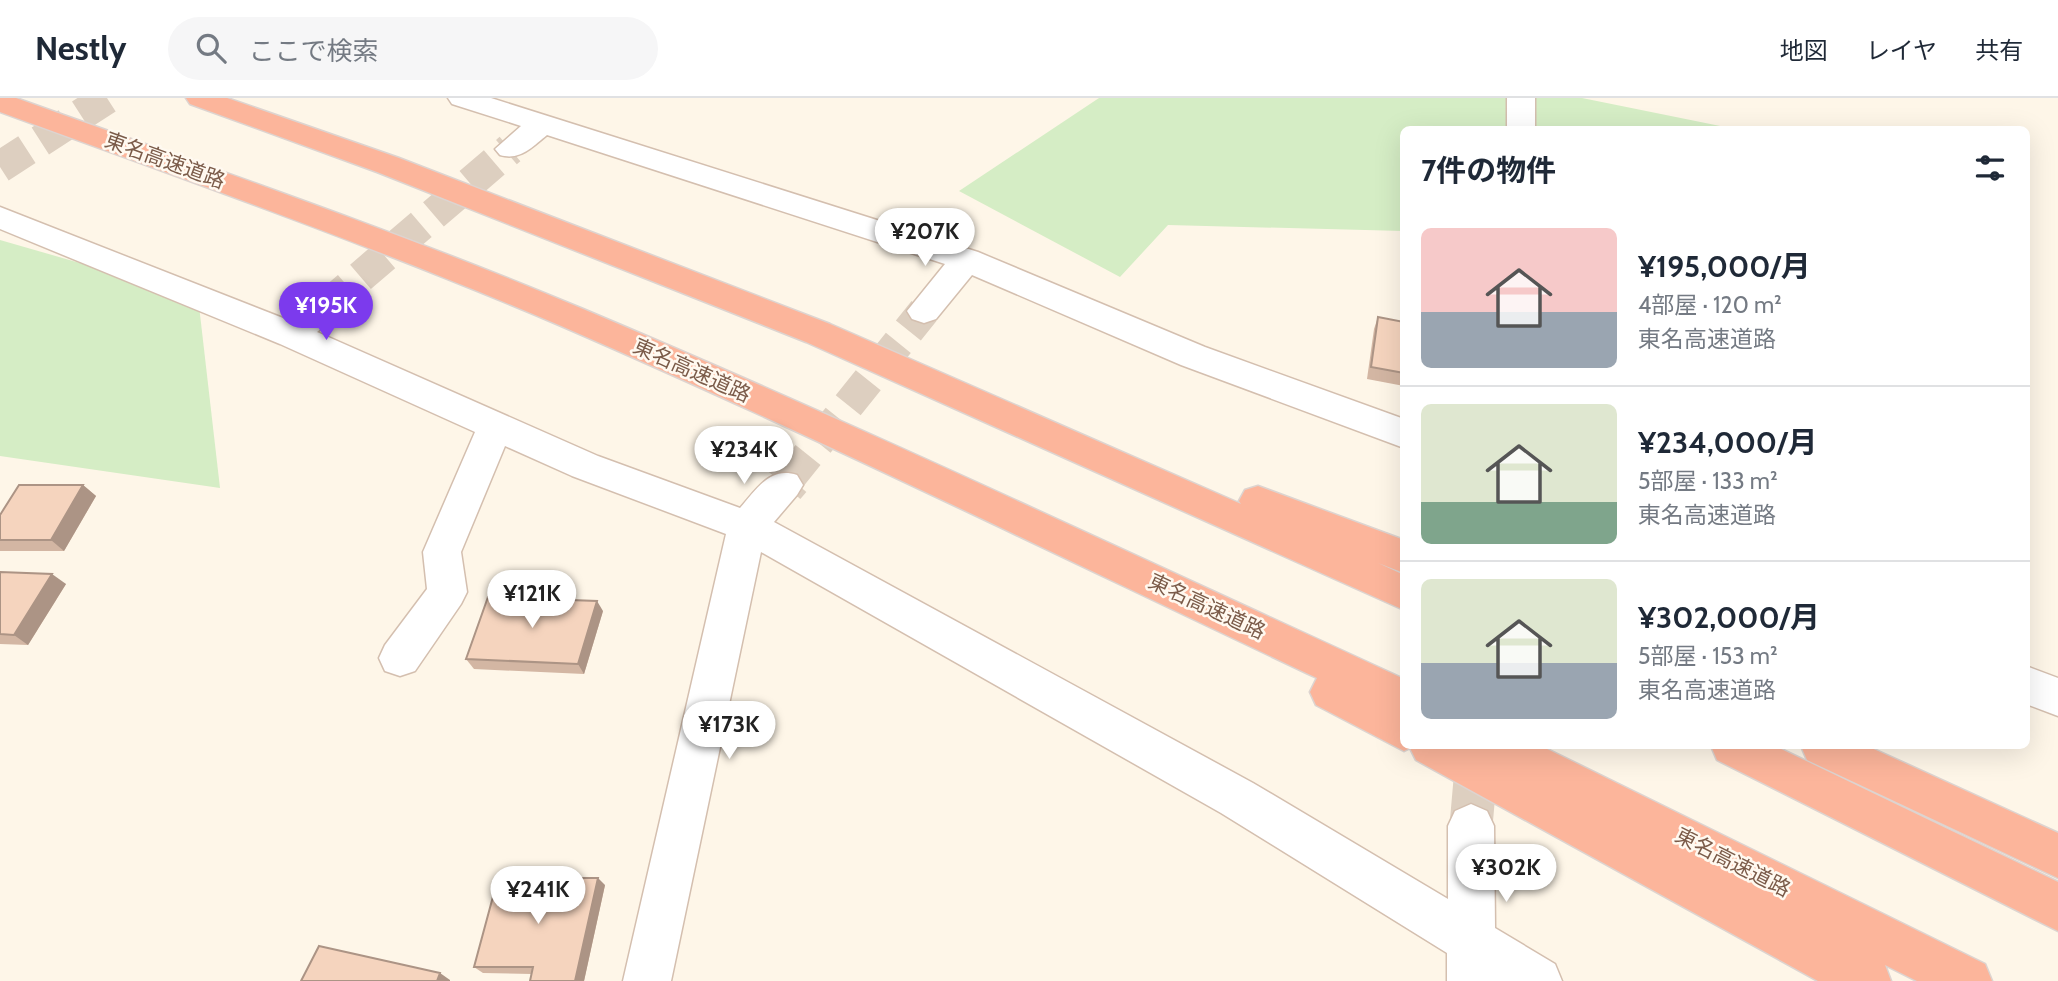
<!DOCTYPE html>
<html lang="ja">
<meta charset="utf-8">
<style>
body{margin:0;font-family:Cabin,"Noto Sans JP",sans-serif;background:#f6f6f7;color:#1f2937;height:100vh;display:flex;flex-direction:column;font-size:26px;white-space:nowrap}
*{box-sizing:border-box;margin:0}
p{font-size:23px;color:#747a83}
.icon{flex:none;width:38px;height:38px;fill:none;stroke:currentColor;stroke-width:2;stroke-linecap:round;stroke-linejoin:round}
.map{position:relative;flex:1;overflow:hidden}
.panel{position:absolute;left:1400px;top:28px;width:630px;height:623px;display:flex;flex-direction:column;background:#fff;border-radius:10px;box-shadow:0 7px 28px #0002}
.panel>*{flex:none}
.price{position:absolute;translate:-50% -60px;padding:0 16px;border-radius:24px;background:#fff;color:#222;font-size:23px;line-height:46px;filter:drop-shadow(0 2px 4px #0008)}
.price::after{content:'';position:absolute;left:50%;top:42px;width:21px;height:16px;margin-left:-10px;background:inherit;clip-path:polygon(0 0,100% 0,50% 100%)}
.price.active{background:#7c3aed;color:#fff}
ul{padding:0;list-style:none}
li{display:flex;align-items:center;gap:21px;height:175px;padding:0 21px}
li+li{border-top:2px solid #e0e1e3}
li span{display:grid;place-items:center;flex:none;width:196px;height:140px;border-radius:10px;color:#555}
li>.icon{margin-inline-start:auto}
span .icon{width:84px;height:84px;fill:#fffc;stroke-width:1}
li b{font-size:30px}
h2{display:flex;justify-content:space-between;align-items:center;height:84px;padding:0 21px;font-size:30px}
header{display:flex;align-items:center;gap:42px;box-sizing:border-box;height:98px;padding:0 35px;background:#fff;border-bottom:2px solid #e0e1e3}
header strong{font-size:33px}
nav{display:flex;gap:38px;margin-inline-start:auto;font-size:24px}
.search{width:490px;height:63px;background:#f6f6f7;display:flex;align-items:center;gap:18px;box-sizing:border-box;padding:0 24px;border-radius:38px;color:#747a83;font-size:26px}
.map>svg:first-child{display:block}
.green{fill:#d5edc5}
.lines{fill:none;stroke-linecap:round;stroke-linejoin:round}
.minor-tunnel-far1{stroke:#ddcfc0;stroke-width:32;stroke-dasharray:32 16;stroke-linecap:butt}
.minor-tunnel{stroke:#ddcfc0;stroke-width:43;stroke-dasharray:43 21;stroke-linecap:butt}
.minor-casing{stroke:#d4bfaf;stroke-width:3}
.highway-casing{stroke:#ddd4d0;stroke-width:3}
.minor{fill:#fff;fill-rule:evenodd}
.highway{fill:#fcb59b;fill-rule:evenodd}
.wall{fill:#d3b6a3}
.shaded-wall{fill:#ac9485}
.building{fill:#f5d4be;stroke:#ac9485;stroke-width:2}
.labels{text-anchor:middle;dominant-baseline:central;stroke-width:5;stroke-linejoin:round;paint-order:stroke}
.street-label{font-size:21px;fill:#7b5b49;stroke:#fff9f0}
</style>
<header>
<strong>Nestly</strong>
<div class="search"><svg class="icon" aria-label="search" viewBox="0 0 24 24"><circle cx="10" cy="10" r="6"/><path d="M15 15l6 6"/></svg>ここで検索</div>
<nav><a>地図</a><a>レイヤ</a><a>共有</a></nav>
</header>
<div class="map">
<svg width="2058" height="883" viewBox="0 0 2058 883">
<rect width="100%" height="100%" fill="#fef6e8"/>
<g class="green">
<path d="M1099 0H1582L1735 31 1404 32 1403 133 1168 127 1120 179 959 93Z"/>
<path d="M0 142 198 199 220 390 0 358Z"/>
</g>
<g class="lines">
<g class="minor-tunnel-far1">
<path d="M0 69 107 0"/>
<path d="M324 210 510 51"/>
<path d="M788 382 924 213"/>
</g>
<g class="minor-tunnel">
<path d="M784 387 790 380"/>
<path d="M1471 728 1478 648"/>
</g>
<g class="minor-casing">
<g id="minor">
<path d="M448 0H491L978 154 1205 249 1404 321V350L1181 267 972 177 936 221 924 225 912 221 907 213 945 166 547 37C532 49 520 63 500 57L495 51 521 28 452 6Z"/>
<rect x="1507" y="0" width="28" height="32"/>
<path d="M0 109 288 222C304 209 314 196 336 202L341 210 336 218 317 234 598 358 740 410C757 391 770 368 797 377L803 387 797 397 774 424 1253 685 1448 801V728L1455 713 1471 706 1487 713 1494 728 1495 830 1555 866 1562 883H1447V855L1221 715 761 454 671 883H623L726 436 572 378 505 348 461 454 467 494 461 506 415 573 400 578 385 573 379 560 385 547 427 491 423 454 475 334 280 246 0 131Z"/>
<path d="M2026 568 2058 580V618L2026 606Z"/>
</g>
</g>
<g class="highway-casing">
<g id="highway">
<path d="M0 0H16C206 68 397 133 583 211 859 327 1131 456 1404 581V648H1472L1477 650V648H1541L1985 866 1992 883H1917L1885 867 1891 883H1818L1416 662 1410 650 1404 653 1316 607 1310 594 1317 580C1065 461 815 338 559 227 376 149 187 82 0 14Z"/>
<path d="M186 0H227L399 60 830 226 1241 406 1239 403 1245 392 1258 388 1404 442V475L1378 465 1404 477V512L806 244 377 74 190 6Z"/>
<path d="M1711 648H1775L2058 784V833L1717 662Z"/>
<path d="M1801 648H1867L2058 735V780L1807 662Z"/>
</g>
</g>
<use href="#minor" class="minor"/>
<use href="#highway" class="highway"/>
</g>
<g class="wall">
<path d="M1378 219 1404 224V288L1367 281 1374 231Z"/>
<path d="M83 387 96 398 64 453H0V417Z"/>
<path d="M0 474 66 486 28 547 0 546Z"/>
<path d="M603 513 584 576 474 571 466 561Z"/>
<path d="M605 787 584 883H530L532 876 483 875 474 869Z"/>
</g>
<g class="shaded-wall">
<path d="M83 387 96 398 64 453 51 442Z"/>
<path d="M52 476 66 486 28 547 14 537Z"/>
<path d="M597 503 603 513 584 576 578 566Z"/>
<path d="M598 780 605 787 584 883H575Z"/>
<path d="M440 875 450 882V883H437Z"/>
</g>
<g class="building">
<path d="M1378 219 1404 224V275L1371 269Z"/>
<path d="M19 387H83L51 442H0V417Z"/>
<path d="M0 474 52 476 14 537 0 536Z"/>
<path d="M488 499 597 503 578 566 466 561Z"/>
<path d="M498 780H598L575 883H530L533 869H474Z"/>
<path d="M319 848 440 875 437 883H301Z"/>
</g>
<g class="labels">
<g class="street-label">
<text transform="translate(165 62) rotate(20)">東名高速道路</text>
<text transform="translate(692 272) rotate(24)">東名高速道路</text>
<text transform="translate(1207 508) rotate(25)">東名高速道路</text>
<text transform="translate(1733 764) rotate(27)">東名高速道路</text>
</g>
</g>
</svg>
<b class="price" style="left:925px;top:170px">¥207K</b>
<b class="price active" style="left:326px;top:244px">¥195K</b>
<b class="price" style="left:744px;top:388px">¥234K</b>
<b class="price" style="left:532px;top:532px">¥121K</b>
<b class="price" style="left:729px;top:663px">¥173K</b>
<b class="price" style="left:1506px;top:806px">¥302K</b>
<b class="price" style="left:538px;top:828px">¥241K</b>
<section class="panel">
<h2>7件の物件<svg class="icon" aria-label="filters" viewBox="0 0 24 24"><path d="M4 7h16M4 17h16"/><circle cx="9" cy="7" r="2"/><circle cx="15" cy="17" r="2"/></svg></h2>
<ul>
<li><span style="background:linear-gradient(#f6c9c9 60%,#9aa5b1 0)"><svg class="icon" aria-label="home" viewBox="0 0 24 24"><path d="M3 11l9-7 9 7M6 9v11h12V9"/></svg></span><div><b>¥195,000/月</b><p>4部屋 · 120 m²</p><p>東名高速道路</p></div></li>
<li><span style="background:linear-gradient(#dfe7d0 70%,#7fa58c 0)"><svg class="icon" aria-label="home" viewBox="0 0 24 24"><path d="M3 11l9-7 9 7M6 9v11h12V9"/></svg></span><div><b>¥234,000/月</b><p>5部屋 · 133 m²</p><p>東名高速道路</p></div></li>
<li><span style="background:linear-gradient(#dfe7d0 60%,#9aa5b1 0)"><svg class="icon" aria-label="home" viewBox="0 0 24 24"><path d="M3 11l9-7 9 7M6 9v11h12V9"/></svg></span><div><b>¥302,000/月</b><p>5部屋 · 153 m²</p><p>東名高速道路</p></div></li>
</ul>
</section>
</div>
